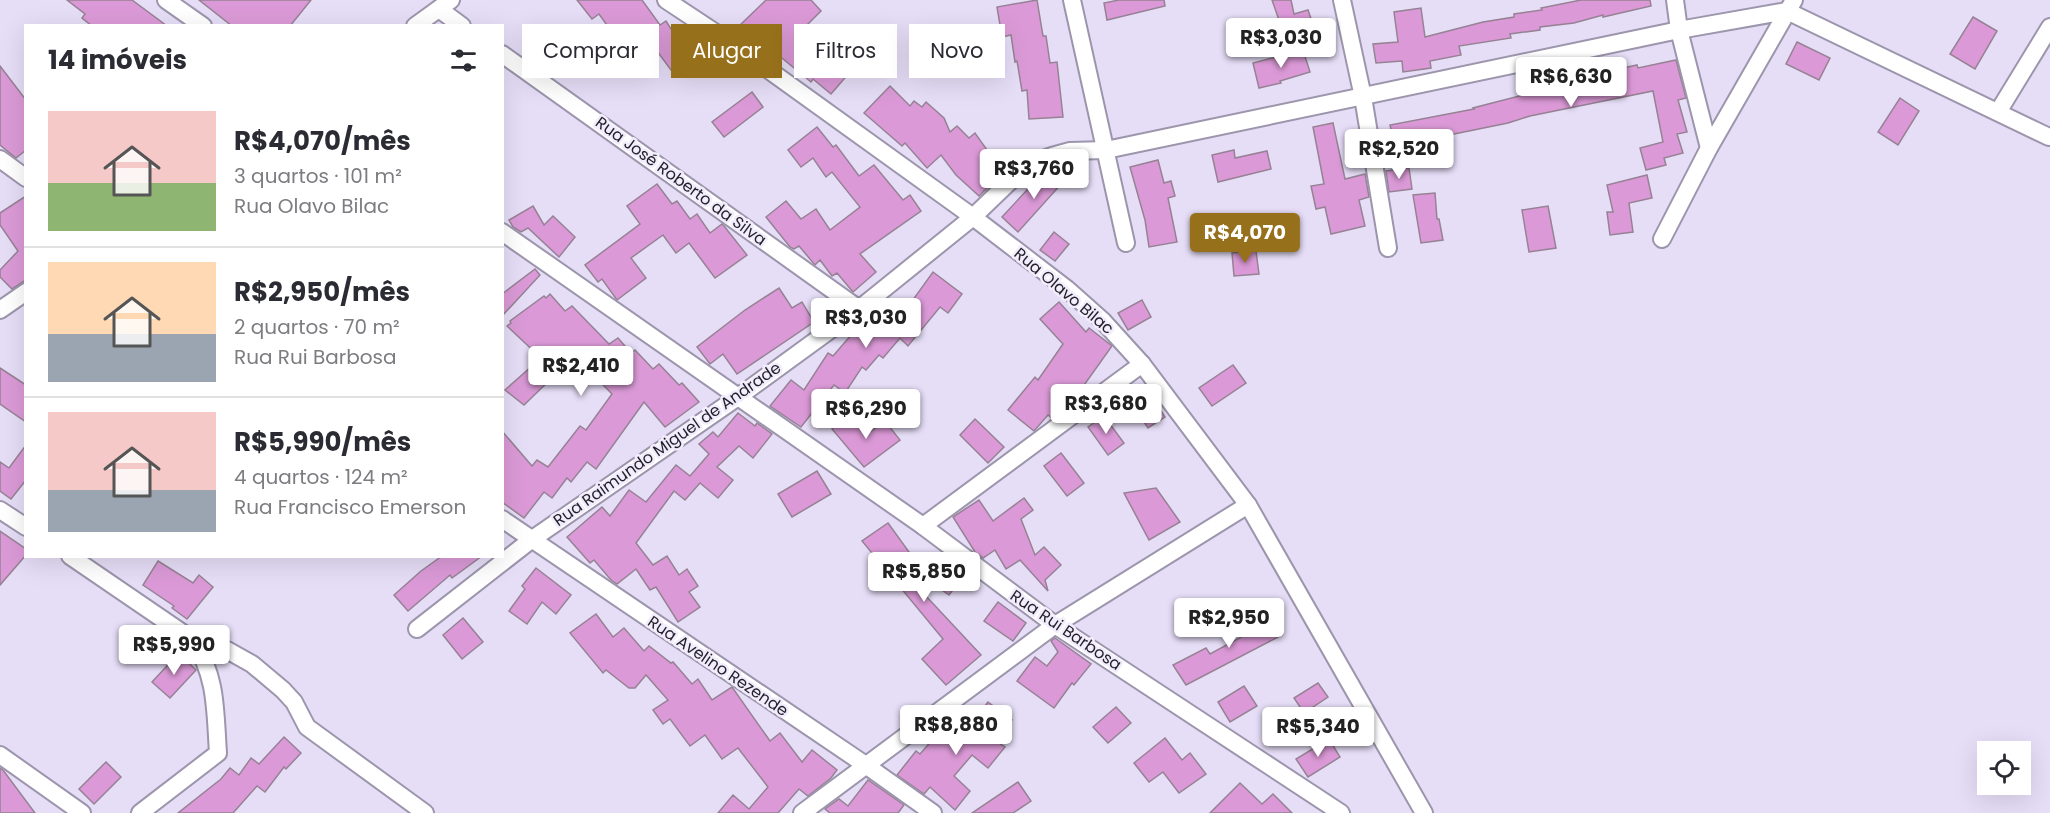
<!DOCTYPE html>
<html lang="pt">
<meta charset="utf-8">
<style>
body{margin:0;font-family:Poppins,sans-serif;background:#f7f7f7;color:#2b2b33;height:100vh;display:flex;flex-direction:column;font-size:22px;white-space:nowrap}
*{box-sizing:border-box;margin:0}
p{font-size:20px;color:#7c7c81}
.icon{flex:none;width:33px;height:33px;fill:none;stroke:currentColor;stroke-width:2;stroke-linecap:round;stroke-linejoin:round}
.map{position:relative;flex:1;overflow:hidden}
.side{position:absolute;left:24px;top:24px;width:480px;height:534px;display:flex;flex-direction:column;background:#fff;border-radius:0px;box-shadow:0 6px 24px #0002}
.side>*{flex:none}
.guide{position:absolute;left:522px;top:24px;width:570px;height:54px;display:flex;gap:12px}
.buttons{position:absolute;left:1977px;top:741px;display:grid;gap:12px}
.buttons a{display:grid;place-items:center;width:54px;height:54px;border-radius:0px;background:#fff;box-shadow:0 6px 24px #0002;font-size:30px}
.price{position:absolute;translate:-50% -51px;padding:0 14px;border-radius:6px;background:#fff;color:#222;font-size:20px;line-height:39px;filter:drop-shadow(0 2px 3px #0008)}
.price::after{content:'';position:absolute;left:50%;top:36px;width:18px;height:14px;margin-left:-9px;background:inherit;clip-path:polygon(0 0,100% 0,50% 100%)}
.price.on{background:#97701b;color:#fff}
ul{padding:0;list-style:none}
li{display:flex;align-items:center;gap:18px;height:150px;padding:0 24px}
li+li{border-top:2px solid #e1e1e2}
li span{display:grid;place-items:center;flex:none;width:168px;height:120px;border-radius:0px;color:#555}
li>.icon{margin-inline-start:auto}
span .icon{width:72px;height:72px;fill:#fffc;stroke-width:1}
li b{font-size:26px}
h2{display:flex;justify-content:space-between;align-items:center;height:72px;padding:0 24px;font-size:26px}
.pill{padding:0 21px;border-radius:0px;background:#fff;box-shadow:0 6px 24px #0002;font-size:21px;line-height:54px}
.pill.on{background:#97701b;color:#fff}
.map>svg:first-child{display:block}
.building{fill:#db9ad7;stroke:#968294;stroke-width:1.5}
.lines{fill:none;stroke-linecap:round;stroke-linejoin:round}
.minor-casing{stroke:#9c95ac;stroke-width:20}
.minor{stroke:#fff;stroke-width:16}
.labels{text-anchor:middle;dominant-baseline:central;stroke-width:5;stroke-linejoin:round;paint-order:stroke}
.street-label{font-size:16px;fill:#221f28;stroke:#f2edfd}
</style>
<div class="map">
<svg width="2050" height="813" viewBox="0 0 2050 813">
<rect width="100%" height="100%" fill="#e6def7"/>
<g class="building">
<path d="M67 0H132L167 26H92L82 18 85 14Z"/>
<path d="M199 0H311L290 26H232Z"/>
<path d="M577 0H642L660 25 666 21 678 40 689 31 702 48 671 70 657 51 642 61 622 29 614 35 599 14 592 19Z"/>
<path d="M766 0H811L821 11 800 32 837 63 844 55 856 65 831 94 813 79 811 82 777 54 772 59 761 52 738 27Z"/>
<path d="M1037 0 1043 36H1046L1050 63 1057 62 1063 117 1029 119 1027 90 1022 91 1017 61 1015 62 1011 35 1002 37 997 7Z"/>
<path d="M1119 0H1164L1165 6 1107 20 1104 3Z"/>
<path d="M1272 0H1291L1294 14 1308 10 1315 30 1286 40Z"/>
<path d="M1581 0H1650L1651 6 1603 17V15L1574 23 1540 27V30L1510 34 1511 38 1459 46 1461 55 1430 61 1431 68 1403 72 1402 61 1376 63 1373 44 1398 42 1394 12 1421 8 1425 37 1483 22 1514 17V14L1542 10 1541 8Z"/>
<path d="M1973 17 1997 31 1975 69 1950 54Z"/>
<path d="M1797 42 1830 58 1819 80 1786 64Z"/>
<path d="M1303 50 1310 72 1280 81 1281 83 1259 88 1253 63Z"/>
<path d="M1676 60 1686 98 1678 100 1687 132 1677 134 1683 153 1664 158 1666 165 1646 170 1640 148 1663 142 1653 91 1530 116 1508 123 1395 146 1390 125 1474 109 1473 108 1531 93 1559 88 1557 78 1578 73 1581 86 1616 77 1614 70 1637 65 1638 68Z"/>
<path d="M0 66 26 100V150L16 158 0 145Z"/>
<path d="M890 86 910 106 914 101 922 107 926 102 944 118 950 132 957 126 969 138 975 133 987 150 1007 168 979 196 956 175 941 155 927 168 905 143 902 146 864 113Z"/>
<path d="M752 92 763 107 724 137 712 122Z"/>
<path d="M1900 98 1919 111 1898 145 1878 132Z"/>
<path d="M1333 123 1345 179 1365 174 1369 197 1359 200 1365 226 1331 234 1325 207 1316 209 1311 186 1324 184 1313 127Z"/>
<path d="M817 127 833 147 836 145 859 176 874 165 903 200 910 195 921 211 860 254 876 272 853 292 837 273 832 276 820 260 815 265 799 246 794 249 790 247 766 217 786 201 801 219 816 209 830 230 860 207 832 172 826 177 813 158 801 167 788 150Z"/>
<path d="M1234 150 1235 158 1267 151 1271 169 1218 182 1212 155Z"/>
<path d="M1158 160 1164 183 1171 181 1175 196 1168 198 1177 242 1149 247 1145 220 1130 167Z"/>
<path d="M1409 168 1412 189 1389 192 1386 171Z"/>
<path d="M1072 172 1018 232 1002 217 1040 176Z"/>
<path d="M1647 175 1652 198 1629 203 1633 232 1610 235 1607 212H1613L1607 185Z"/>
<path d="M657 184 672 204 677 201 690 219 697 214 710 233 722 224 724 226 747 255 715 278 689 243 676 253 663 235 631 258 646 278 617 300 602 279 598 282 585 265 640 224 627 206Z"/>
<path d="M1435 193 1437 219H1439L1443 240 1421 243 1413 195Z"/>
<path d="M26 196V280L12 289 0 277V270L18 251 0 225V213Z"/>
<path d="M533 206 544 225 553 216 575 237 559 257 528 228 521 232 513 227 509 220Z"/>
<path d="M1548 206 1556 248 1529 252 1522 210Z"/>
<path d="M1054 232 1069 244 1055 261 1040 250Z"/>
<path d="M1256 251 1259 274 1234 276 1232 253Z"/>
<path d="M535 269 540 275 502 316V294Z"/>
<path d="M933 272 962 294 948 313 940 307 908 346 900 338 883 358 879 355 866 370 862 367 845 393 834 385 801 427 770 406 791 380 804 390 828 353 833 356 865 319 876 328 896 304 905 311Z"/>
<path d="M779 288 792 308 802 302 814 322 737 374 723 354 710 364 697 347 745 310Z"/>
<path d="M550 294 565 311 572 306 609 344 618 338 631 353 635 350 653 369 659 364 679 385 682 383 699 402 665 427 644 402 596 469 587 462 571 482 567 478 552 498 544 492 524 518 502 502V431L532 466 537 460 548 467 580 426 586 430 612 394 579 360 555 378 554 376 524 405 505 390 541 358 507 326 511 323 510 321 544 296 546 298Z"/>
<path d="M1142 300 1151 317 1128 330 1118 313Z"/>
<path d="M1059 302 1086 332 1089 328 1112 346 1072 402 1071 404 1069 401 1052 418 1048 415 1034 431 1008 410 1035 377 1038 380 1063 344 1040 319Z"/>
<path d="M1233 365 1246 383 1212 406 1199 388Z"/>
<path d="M0 368 26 385V422L0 404Z"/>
<path d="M1145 387 1165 417 1148 428 1128 398Z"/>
<path d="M738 413 755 426 757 423 772 434 753 458 739 446 717 467 733 480 718 498 700 483 685 500 674 491 636 543 653 565 667 556 679 575 687 569 698 586 689 592 700 607 678 622 656 587 650 590 636 569 617 584 611 580 594 560 590 563 567 537 602 507 610 516 629 490 646 502 676 465 690 476 709 454 699 444 713 432 718 437Z"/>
<path d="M851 416 866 435 885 421 900 440 864 467 832 429Z"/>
<path d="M1104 416 1124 443 1108 455 1088 427Z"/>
<path d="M975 419 1004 447 988 463 960 435Z"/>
<path d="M26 445V480L11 499 0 491V462L9 468Z"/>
<path d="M1061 453 1084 483 1067 496 1044 466Z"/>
<path d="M817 471 831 494 792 517 778 494Z"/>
<path d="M1156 488 1180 522 1149 540 1124 493Z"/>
<path d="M1024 498 1033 510 1021 519 1035 555 1044 547 1061 565 1045 580 1048 591 1020 560 1006 569 995 550 983 558 975 552 953 517 979 500 993 521Z"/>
<path d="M888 523 914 559 921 553 952 591 949 595 916 572 910 579 981 655 946 685 922 659 943 639 862 541Z"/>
<path d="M0 531 26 549V555L0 585Z"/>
<path d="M442 556H482L452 578 450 575 408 611 394 595 421 571Z"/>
<path d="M158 561 193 583 199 575 213 587 187 619 172 608 174 606 143 585Z"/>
<path d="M536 568 571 595 556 614 542 602 527 624 509 611 525 589 522 586Z"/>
<path d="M998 602 1026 623 1013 641 984 621Z"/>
<path d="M1269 611 1282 635 1186 685 1173 665 1206 648 1210 654 1247 634 1242 625Z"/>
<path d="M596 614 613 637 624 628 644 651 649 646 671 663 673 662 692 684 698 679 712 700 732 687 770 741 780 733 802 762 812 750 837 770 831 778 808 796 799 789 778 813H718L733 795 749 809 768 787 738 748 722 759 705 735 690 746 670 719 663 724 653 710 668 700 646 675 635 688H629L606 670 603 673 570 633Z"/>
<path d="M463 618 483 642 462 659 443 635Z"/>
<path d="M1055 638 1091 664 1074 685 1072 683 1054 708 1017 681 1035 657 1047 666 1058 652 1051 641Z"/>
<path d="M179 653 196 670 170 698 152 682Z"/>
<path d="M1318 683 1328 697 1304 713 1294 698Z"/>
<path d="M1244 686 1257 706 1230 722 1218 702Z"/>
<path d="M988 702 1012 720 996 741 1005 747 988 768 972 755 954 776 970 791 955 810 930 787 924 794 897 775 916 751 920 754 941 730 956 743Z"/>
<path d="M1116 707 1131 723 1108 743 1093 727Z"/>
<path d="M284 737 301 753 286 769 284 767 265 792 257 786 233 813H178L221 779 230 768 239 775 251 758 259 764Z"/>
<path d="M1165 738 1182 760 1190 753 1206 774 1179 793 1163 772 1149 782 1134 763Z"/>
<path d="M1329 739 1340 757 1308 777 1296 759Z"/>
<path d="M106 762 121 777 94 804 79 789Z"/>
<path d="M0 768 3 770 35 813H0Z"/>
<path d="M868 780 904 805 898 813H830L825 809 839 799 848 806Z"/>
<path d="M1018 782 1031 801 1013 813H972Z"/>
<path d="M1240 783 1262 804 1273 794 1292 813H1210Z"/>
</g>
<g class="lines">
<g class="minor-casing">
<g id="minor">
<path d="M166 0 203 26"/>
<path d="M666 0 734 45 973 217 1067 289 1103 321 1142 364 1248 505 1424 813"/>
<path d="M1072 0 1126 243"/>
<path d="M1342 0 1363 97 1388 248"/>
<path d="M1675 0 1679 30 1709 148"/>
<path d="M439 9 462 26"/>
<path d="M415 26 451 0"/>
<path d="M502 54 859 309"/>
<path d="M1998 112 2050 27"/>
<path d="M0 159 26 178"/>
<path d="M502 232 923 526 1055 625 1341 813"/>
<path d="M1662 239 1709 148 1794 0"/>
<path d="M0 310 26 292"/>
<path d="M0 510 26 527"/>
<path d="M502 519 867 766 933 813"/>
<path d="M923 526 1142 364"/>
<path d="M70 556 193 640C217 677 215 710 218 753L140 813"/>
<path d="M417 629 531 540 738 397 859 309 973 217 1027 165 1052 156 1070 151 1106 150 1679 30 1787 11 2049 137"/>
<path d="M193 640 227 650 252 664 283 690 294 702 307 727 425 813"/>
<path d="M0 755 82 813"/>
<path d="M802 813 1055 625 1248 505"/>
</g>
</g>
<use href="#minor" class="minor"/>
</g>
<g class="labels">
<g class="street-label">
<text transform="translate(681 181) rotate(36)">Rua José Roberto da Silva</text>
<text transform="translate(1064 291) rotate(40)">Rua Olavo Bilac</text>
<text transform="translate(667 444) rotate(-35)">Rua Raimundo Miguel de Andrade</text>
<text transform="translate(1066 630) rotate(34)">Rua Rui Barbosa</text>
<text transform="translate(718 666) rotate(34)">Rua Avelino Rezende</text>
</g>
</g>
</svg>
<div class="buttons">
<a><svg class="icon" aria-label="locate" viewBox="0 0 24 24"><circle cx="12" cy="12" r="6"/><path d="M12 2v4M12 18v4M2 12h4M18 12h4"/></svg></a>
</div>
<b class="price" style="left:1281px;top:69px">R$3,030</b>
<b class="price" style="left:1571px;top:108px">R$6,630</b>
<b class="price" style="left:1399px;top:180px">R$2,520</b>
<b class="price" style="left:1034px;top:200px">R$3,760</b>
<b class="price on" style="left:1245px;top:264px">R$4,070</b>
<b class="price" style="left:866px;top:349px">R$3,030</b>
<b class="price" style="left:581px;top:397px">R$2,410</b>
<b class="price" style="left:1106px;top:435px">R$3,680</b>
<b class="price" style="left:866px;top:440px">R$6,290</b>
<b class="price" style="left:924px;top:603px">R$5,850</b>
<b class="price" style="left:1229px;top:649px">R$2,950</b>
<b class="price" style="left:174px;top:676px">R$5,990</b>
<b class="price" style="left:956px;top:756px">R$8,880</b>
<b class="price" style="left:1318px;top:758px">R$5,340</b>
<div class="guide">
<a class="pill">Comprar</a>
<a class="pill on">Alugar</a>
<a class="pill">Filtros</a>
<a class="pill">Novo</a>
</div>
<section class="side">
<h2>14 imóveis<svg class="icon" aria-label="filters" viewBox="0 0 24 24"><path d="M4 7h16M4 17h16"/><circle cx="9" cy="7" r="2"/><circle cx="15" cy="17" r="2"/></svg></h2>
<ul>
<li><span style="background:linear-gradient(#f6c9c9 60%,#8fb573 0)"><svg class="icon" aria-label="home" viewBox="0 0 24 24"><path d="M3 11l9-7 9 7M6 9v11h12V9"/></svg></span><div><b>R$4,070/mês</b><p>3 quartos · 101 m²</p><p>Rua Olavo Bilac</p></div></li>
<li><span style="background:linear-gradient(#ffd9b3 60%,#9aa5b1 0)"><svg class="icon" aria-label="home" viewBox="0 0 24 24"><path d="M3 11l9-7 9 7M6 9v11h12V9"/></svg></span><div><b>R$2,950/mês</b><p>2 quartos · 70 m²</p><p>Rua Rui Barbosa</p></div></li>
<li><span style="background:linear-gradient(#f6c9c9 65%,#9aa5b1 0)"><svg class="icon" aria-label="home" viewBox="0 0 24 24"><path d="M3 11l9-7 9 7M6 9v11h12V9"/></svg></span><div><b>R$5,990/mês</b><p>4 quartos · 124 m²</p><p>Rua Francisco Emerson</p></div></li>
</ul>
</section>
</div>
